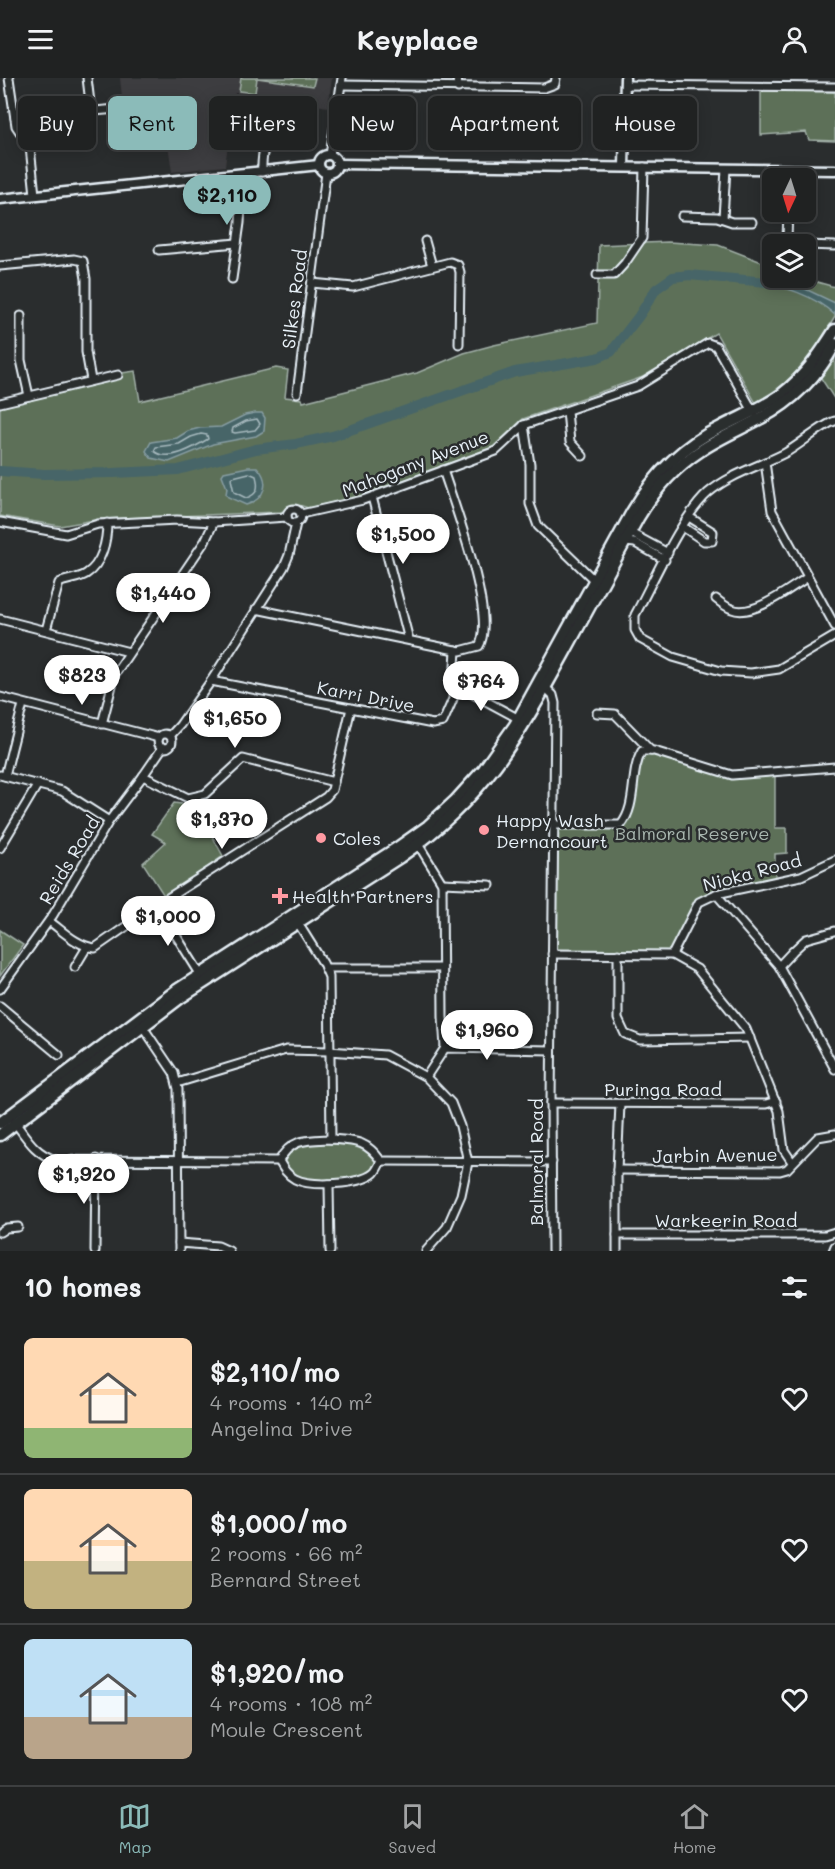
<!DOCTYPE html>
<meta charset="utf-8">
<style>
body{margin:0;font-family:Mali,sans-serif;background:#282a2a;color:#f1f3f6;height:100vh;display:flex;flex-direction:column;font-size:22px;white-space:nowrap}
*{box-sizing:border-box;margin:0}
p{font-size:20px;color:#a2a4a5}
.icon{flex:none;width:33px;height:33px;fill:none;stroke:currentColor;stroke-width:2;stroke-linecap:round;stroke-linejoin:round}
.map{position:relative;height:1173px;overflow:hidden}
.details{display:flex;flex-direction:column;background:#202222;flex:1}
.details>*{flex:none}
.banner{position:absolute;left:18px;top:18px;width:800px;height:54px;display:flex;gap:12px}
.needle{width:39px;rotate:184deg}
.fabs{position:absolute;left:762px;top:90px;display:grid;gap:12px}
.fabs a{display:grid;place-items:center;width:54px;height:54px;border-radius:9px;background:#202222;box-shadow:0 3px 15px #0003,0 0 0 2px #3d3f40;font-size:30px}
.price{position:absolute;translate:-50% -51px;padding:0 14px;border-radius:21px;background:#fff;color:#222;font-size:20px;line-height:39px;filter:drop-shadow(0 2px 3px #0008)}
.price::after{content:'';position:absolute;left:50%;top:36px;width:18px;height:14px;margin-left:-9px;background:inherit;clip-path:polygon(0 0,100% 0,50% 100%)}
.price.selected{background:#8bbbb9;color:#111}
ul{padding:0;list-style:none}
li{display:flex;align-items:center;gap:18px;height:150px;padding:0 24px}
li+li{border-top:2px solid #3d3f40}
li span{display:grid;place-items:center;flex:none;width:168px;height:120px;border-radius:9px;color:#555}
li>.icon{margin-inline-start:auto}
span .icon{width:72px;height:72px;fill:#fffc;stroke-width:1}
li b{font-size:26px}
h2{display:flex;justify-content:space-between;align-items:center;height:72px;padding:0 24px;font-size:26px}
.pill{padding:0 21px;border-radius:9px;background:#202222;box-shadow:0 3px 15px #0003,0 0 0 2px #3d3f40;font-size:21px;line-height:54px}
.pill.selected{background:#8bbbb9;color:#111}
header{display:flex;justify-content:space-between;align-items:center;height:78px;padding:0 24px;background:#202222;font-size:27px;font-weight:800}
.tabs{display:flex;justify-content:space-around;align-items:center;height:84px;border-top:2px solid #3d3f40;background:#202222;font-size:16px;color:#a2a4a5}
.tabs a{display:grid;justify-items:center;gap:3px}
.tabs .selected{color:#8bbbb9}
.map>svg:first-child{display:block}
.built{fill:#3e3c3f}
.green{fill:#5d7059;stroke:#a2b0a8;stroke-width:1.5}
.water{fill:#466568;stroke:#879da2;stroke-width:1.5}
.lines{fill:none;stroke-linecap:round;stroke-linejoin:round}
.shore{stroke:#a7b9be;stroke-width:1.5}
.river{stroke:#466568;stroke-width:10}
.minor-casing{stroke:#e8f1f8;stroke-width:11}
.tertiary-casing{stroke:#e8f1f8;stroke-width:13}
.primary-casing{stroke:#e8f1f8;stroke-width:15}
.minor{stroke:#2a2d2e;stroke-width:7}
.tertiary{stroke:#2a2d2e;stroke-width:8}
.primary{stroke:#2a2d2e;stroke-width:10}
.poi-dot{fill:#ff9aa2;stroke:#2a2d2e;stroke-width:2}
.labels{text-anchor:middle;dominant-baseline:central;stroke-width:5;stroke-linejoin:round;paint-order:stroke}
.street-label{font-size:18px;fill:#e8f1f8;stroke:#2a2d2e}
.poi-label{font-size:18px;fill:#e8f1f8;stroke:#2a2d2e;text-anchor:start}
.park-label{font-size:18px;fill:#a9b7b0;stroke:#2a2d2e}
</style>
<header><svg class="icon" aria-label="menu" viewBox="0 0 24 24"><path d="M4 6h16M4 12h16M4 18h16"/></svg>Keyplace<svg class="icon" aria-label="person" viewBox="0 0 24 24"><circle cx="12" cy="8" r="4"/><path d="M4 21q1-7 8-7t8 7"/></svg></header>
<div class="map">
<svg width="835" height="1173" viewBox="0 0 835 1173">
<rect width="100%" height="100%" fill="#2a2d2e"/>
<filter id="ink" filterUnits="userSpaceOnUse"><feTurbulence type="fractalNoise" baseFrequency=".0167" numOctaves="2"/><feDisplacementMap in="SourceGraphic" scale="12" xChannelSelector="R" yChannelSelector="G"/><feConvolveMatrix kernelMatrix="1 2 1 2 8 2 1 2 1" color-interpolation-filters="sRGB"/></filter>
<g filter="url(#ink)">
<path class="built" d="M120 0H332L328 29 235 15 225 88 172 94 166 53 120 58 122 19Z"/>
<g class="green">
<path d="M241 0H257L255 15 239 13Z"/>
<path d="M257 0H315L313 8Z"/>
<path d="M761 12 835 14V63L809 62 806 54 761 57Z"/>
<path d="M167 21 169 50 155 51 153 22Z"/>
<path d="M668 164 718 167 772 188V200H806V197L817 204 835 209V239L812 276 795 296 775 314 756 325 716 255 643 299 523 341 493 369 361 418 308 430C293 424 294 428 281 434L100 441 60 448 0 438V328L119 300 122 295 135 293 140 323 276 290 288 292 285 319 302 321 303 324 417 295 464 275 494 267 597 245 599 167Z"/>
<path d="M835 273V322L819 297Z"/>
<path d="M642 673 732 697 775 693V750H787V775L775 776V805L699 824 672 877 552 876 554 747H622Z"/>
<path d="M174 725 196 728 223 778 165 819 143 785 166 764 152 756Z"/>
<path d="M0 852 23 867 0 898Z"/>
<path d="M305 1062 355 1063 381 1083 366 1100 329 1106 294 1101 279 1083 284 1074Z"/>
</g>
<g class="water">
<path d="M778 201 797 207 835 225V237C812 216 785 209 755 203Z"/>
<path d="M255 335H262L265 340 264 353 256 358 213 366 169 384 151 380 146 373 151 364 177 360 188 353 200 350 221 349 245 337Z"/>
<path d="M248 389H257C271 404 265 421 246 427L228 419 226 416 227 410 222 397 224 394Z"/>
</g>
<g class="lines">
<g class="shore">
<path d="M257 341 260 346 255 352 235 355 232 354 233 350 246 343Z"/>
<path d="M201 356 207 357 208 361C195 369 168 385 154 373L156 369 179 366 191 359Z"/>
<path d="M249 395 256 398C259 409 258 417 246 420L234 414 231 401 233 399Z"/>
</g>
<path class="river" d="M0 393 44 396 113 395 178 392 256 371 296 366 333 358 515 294 597 280 611 274 639 238 656 211 673 199 689 197 767 204"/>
<g class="minor-casing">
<g id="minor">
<path d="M9 0 16 48 30 69 35 117"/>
<path d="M87 0 91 33"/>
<path d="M457 0 458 10"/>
<path d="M341 7 544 10 555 6 556 0"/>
<path d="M625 7 835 9"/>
<path d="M15 40 117 31"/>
<path d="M267 50 293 52"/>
<path d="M330 77 342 0"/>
<path d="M262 94C261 80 265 67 266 53 267 44 263 37 265 28"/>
<path d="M788 134 787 161 789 165 793 166"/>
<path d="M682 138 717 139 732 144H752"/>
<path d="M723 140 726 91"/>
<path d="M425 163 432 188"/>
<path d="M806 167 835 168"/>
<path d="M159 172 237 165"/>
<path d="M0 188 74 181 83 183 86 201V274L91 302"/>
<path d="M597 197H614L625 185 642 160 644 89"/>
<path d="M232 201 240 145 243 96"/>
<path d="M312 205 353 209 450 184 458 187 460 194 459 266"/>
<path d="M21 238V282L29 318"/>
<path d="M297 315 326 95"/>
<path d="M0 325 118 297"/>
<path d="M567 333 570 364 583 378"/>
<path d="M835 343C822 347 800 367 785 375 760 388 730 396 708 415 681 439 653 504 635 537V552L640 561 673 579 721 593 751 595 779 591 835 558"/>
<path d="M524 347 530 386V426L538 448 596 504"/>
<path d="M765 384 772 433 835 548"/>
<path d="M372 419 409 562"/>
<circle cx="294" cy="438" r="7"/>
<path d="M301 436 363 422 496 373 524 347 638 308 708 265 716 268 754 335"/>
<path d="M0 444 66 456 98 446 177 442 214 444 287 439"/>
<path d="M683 449 704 463H712L713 454 689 439"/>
<path d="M629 454 668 475"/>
<path d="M625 464 635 465 665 482"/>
<path d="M716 521C721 525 726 529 732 531 753 540 790 510 808 499"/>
<path d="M256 531 460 573 479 568C497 540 454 426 443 392"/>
<path d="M0 541 129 574"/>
<path d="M46 552 59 505C67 501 78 501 86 496 102 486 107 463 107 445"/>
<path d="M211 603 433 646 443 644 453 621 456 572"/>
<path d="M454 606 521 642"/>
<path d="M543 607 553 617 555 625 551 1025 552 1173"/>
<path d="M0 619 159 660"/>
<path d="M597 635 615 636 651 673"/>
<path d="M102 646 115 596 205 463 214 444"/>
<circle cx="165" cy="663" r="7"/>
<path d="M170 658 180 647 211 603 284 489 289 477 296 445"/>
<path d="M0 697 62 713 109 743"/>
<path d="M5 698 23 626"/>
<path d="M143 698 188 720 205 716 243 681 334 704"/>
<path d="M554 747H621C638 726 629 695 642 673H654L732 697 835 689"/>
<path d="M418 766 442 805 443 939 445 970"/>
<path d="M0 770 38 706"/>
<path d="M442 805 490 807"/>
<path d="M716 816 779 888 835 991"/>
<path d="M157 827 202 899"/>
<path d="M296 842 323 885 329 899 331 1061"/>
<path d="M49 843C63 853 77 868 95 870L157 827 326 719 332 712 351 630"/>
<path d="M552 876 672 877 697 891 746 951 779 1033 784 1072 792 1084"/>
<path d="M618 876V941L625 956 640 962 750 960"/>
<path d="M672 877 699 824 716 816 801 798 835 782"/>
<path d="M779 888 793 873 806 861 835 853"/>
<path d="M75 889 87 869"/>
<path d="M325 890H442"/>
<path d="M0 911 53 837 109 743 143 698 163 669"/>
<path d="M0 928 59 977"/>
<path d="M141 946 174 995 178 1011 179 1173"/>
<path d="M426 999 445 970 551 972"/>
<path d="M177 1005 286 972 329 973 385 977 426 999 451 1025 460 1048 468 1084 461 1117 447 1149 426 1173"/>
<path d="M551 1025C622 1026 694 1025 766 1026L776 1023"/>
<path d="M14 1043C26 1059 35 1076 56 1082L279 1083"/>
<path d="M331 1061C355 1063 366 1062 381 1083 379 1087 377 1092 374 1095 360 1107 311 1109 295 1101 287 1097 283 1090 279 1083 291 1060 308 1062 331 1061Z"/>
<path d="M381 1083 552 1084"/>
<path d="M617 1092 780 1093 787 1091 818 1059 835 1056"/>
<path d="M329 1106 330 1173"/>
<path d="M0 1154 6 1150 18 1149"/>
<path d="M617 1157H825L835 1154"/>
<path d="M179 1165 218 1168 229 1173"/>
<path d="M95 1173 96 1081"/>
<path d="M617 1173V1092L620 1026"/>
<path d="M833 1173 835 1168"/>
</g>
</g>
<g class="tertiary-casing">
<g id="tertiary">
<circle cx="328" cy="86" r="9"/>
<path d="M337 86 835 92"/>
<path d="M624 89C625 59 624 30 625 0"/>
<path d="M0 121 319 87"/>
</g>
</g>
<g class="primary-casing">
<g id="primary">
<path d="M0 1045 177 912 397 770 428 748 455 723 484 691 515 647 632 434C653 398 683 367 721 349 742 338 763 330 782 316 805 298 820 276 835 252"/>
<path d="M0 1057 180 920 400 779C484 721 518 659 566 572 590 528 614 484 638 440 654 413 674 390 700 373 719 360 741 351 761 340 792 324 819 297 835 266"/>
</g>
</g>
<use href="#minor" class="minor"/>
<use href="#tertiary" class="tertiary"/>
<use href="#primary" class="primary"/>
</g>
</g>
<g class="poi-dot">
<circle cx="484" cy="752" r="6"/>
<circle cx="321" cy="760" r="6"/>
<path d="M277 809h6v6h6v6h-6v6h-6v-6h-6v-6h6z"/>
</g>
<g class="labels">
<g class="street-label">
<text transform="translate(294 221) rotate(-83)">Silkes Road</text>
<text transform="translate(415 385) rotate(-21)">Mahogany Avenue</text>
<text transform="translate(366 618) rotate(11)">Karri Drive</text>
<text transform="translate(69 782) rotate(-59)">Reids Road</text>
<text transform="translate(752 794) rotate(-15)">Nioka Road</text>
<text x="663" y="1011">Puringa Road</text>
<text transform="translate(715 1077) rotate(-1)">Jarbin Avenue</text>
<text transform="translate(536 1084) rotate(-90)">Balmoral Road</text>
<text x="726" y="1142">Warkeerin Road</text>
</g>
<g class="poi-label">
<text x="496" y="742">Happy Wash<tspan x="496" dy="21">Dernancourt</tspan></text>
<text x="333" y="760">Coles</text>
<text x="292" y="818">Health Partners</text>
</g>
<g class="park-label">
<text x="692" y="755">Balmoral Reserve</text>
</g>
</g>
</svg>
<div class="fabs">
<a><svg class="needle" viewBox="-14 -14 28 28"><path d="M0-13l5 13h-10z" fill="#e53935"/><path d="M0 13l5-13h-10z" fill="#a2a4a5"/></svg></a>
<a><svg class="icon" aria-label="layers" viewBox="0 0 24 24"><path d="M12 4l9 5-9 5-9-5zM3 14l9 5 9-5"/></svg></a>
</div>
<b class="price selected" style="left:227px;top:148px">$2,110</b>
<b class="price" style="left:403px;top:487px">$1,500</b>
<b class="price" style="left:163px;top:546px">$1,440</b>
<b class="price" style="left:82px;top:628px">$823</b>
<b class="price" style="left:481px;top:634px">$764</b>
<b class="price" style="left:235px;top:671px">$1,650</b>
<b class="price" style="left:222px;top:772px">$1,370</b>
<b class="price" style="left:168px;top:869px">$1,000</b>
<b class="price" style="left:487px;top:983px">$1,960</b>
<b class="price" style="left:84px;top:1127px">$1,920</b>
<div class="banner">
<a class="pill">Buy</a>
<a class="pill selected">Rent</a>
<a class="pill">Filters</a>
<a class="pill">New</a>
<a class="pill">Apartment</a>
<a class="pill">House</a>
</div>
</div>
<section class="details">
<h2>10 homes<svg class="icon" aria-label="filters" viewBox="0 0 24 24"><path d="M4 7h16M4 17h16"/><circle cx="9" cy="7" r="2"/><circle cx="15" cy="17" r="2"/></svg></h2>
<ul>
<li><span style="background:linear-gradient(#ffd9b3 75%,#8fb573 0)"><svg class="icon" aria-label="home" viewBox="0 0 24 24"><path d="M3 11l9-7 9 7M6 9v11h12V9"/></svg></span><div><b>$2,110/mo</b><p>4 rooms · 140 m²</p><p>Angelina Drive</p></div><svg class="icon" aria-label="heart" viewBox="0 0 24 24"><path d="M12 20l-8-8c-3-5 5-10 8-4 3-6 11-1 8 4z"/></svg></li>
<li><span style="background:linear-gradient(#ffd9b3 60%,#c2b280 0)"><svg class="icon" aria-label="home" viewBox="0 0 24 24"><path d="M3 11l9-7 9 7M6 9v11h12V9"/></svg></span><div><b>$1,000/mo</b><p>2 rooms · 66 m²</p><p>Bernard Street</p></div><svg class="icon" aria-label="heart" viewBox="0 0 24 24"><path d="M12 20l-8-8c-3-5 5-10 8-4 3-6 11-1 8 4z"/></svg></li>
<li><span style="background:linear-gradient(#bfe0f5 65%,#b9a48a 0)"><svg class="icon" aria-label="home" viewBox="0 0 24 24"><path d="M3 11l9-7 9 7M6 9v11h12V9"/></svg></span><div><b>$1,920/mo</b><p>4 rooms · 108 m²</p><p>Moule Crescent</p></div><svg class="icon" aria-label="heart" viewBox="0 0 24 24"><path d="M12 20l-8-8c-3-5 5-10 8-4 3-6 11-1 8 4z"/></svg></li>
</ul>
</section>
<nav class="tabs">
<a class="selected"><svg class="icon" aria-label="map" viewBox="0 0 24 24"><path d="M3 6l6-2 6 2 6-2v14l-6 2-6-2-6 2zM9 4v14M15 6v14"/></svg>Map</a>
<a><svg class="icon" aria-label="saved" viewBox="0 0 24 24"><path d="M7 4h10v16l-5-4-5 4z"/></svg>Saved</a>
<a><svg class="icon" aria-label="home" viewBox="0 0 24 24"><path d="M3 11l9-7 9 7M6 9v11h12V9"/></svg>Home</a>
</nav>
